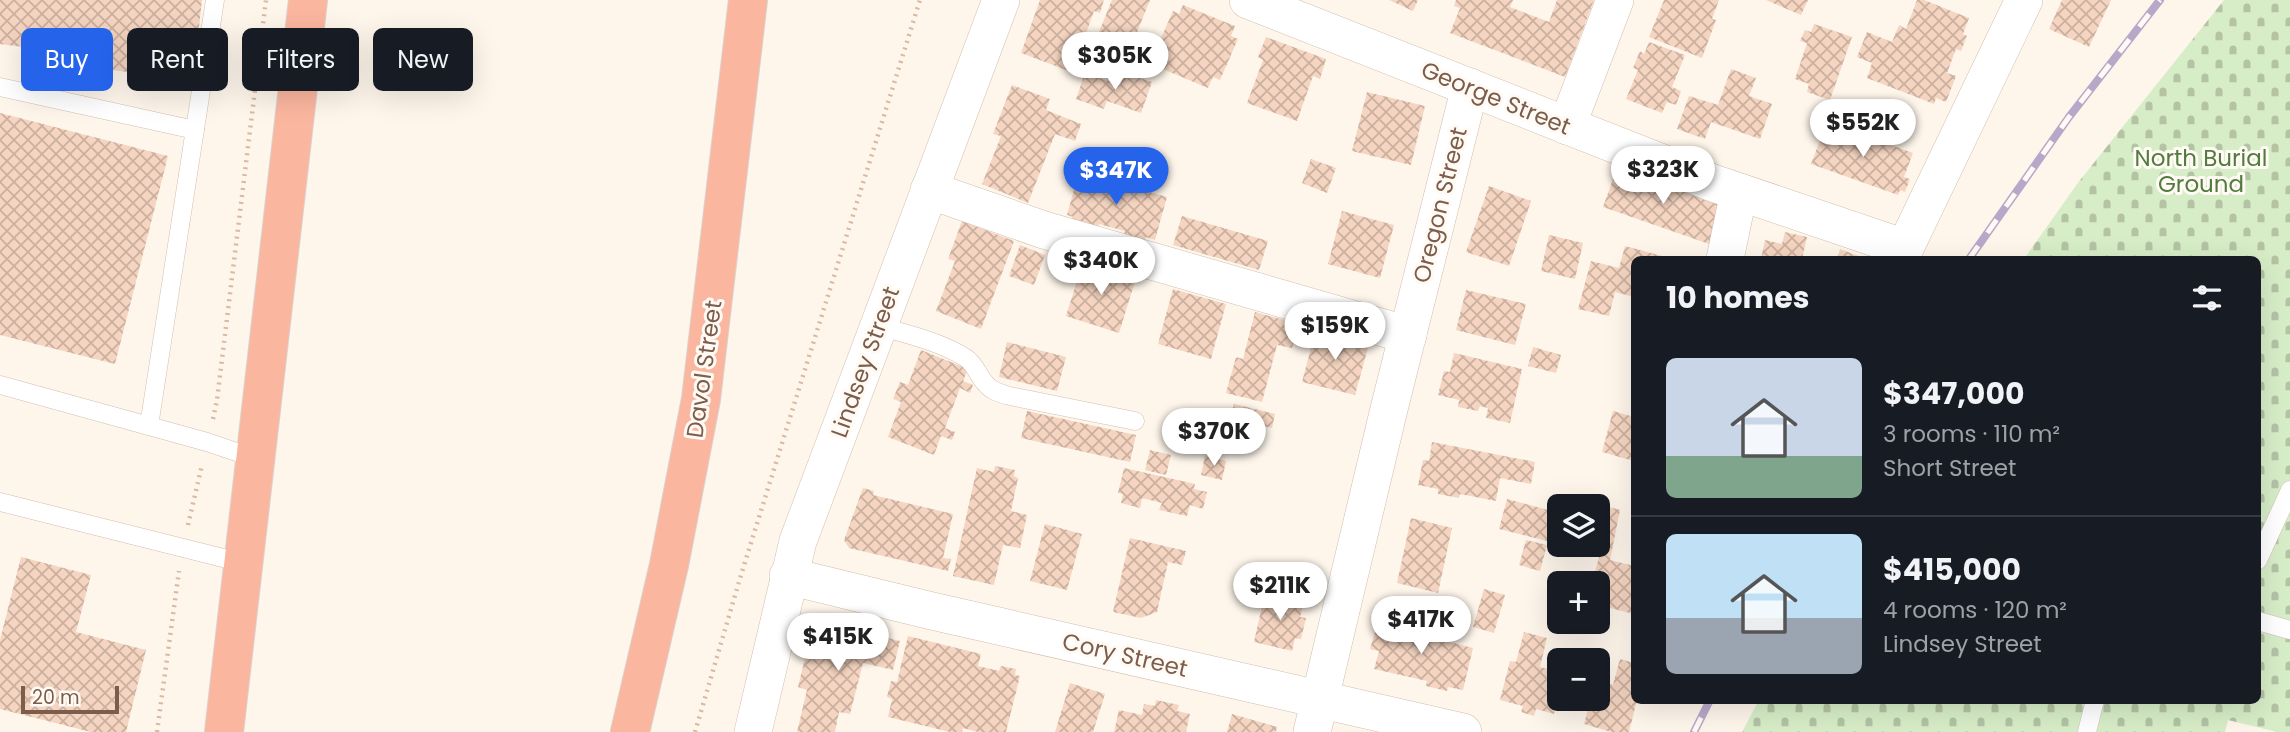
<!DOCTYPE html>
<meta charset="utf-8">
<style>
body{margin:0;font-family:Poppins,sans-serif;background:#242831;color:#f1f3f6;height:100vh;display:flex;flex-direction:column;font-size:26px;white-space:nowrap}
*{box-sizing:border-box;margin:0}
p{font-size:23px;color:#9ea1a6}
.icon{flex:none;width:38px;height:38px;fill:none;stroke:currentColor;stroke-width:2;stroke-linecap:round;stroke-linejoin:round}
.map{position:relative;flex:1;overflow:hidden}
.sheet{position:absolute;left:1631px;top:256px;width:630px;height:448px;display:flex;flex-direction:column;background:#171b24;border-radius:10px;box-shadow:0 7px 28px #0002}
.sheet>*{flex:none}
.top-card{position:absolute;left:21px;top:28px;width:665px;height:63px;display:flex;gap:14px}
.controls{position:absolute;left:1547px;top:494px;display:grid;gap:14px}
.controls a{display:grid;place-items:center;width:63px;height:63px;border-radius:10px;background:#171b24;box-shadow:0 7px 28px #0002;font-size:35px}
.scale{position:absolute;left:21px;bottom:18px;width:98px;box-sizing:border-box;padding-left:7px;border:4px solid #7c5c4b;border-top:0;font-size:19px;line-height:24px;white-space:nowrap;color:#7c5c4b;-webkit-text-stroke:5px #fffaf3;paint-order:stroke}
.price{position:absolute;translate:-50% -60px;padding:0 16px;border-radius:24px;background:#fff;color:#222;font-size:23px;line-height:46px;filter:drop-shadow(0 2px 4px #0008)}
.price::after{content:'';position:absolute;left:50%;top:42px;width:21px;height:16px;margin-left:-10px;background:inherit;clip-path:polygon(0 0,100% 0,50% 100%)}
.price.current{background:#2563eb;color:#fff}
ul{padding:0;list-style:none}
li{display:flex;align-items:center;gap:21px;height:175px;padding:0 35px}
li+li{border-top:2px solid #363941}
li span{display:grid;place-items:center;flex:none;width:196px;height:140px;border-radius:10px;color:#555}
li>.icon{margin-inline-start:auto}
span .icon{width:84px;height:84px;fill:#fffc;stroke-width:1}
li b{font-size:30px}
h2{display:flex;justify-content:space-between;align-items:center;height:84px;padding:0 35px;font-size:30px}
.tag{padding:0 24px;border-radius:10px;background:#171b24;box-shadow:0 7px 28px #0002;font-size:24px;line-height:63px}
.tag.current{background:#2563eb;color:#fff}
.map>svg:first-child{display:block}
.cemetery{fill:url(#cemetery-stones)}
.building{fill:url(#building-cross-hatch)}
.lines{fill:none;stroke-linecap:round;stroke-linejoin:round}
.lane-casing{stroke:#d2beaf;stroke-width:19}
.street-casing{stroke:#d2beaf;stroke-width:38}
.highway-casing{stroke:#dad1cd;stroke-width:40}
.path{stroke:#dbb8a3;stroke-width:4.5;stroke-dasharray:2 5;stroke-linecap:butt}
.lane{stroke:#fff;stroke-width:18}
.street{stroke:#fff;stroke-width:37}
.highway{stroke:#fbb69f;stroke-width:38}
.rail-casing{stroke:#b9a7ca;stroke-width:8}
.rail{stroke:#fffaf3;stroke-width:5;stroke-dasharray:16;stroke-linecap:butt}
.labels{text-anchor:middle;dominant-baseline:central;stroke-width:6;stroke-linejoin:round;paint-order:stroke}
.street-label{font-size:23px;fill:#7c5c4b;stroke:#fffaf3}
.park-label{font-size:23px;fill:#527c3f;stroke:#fffaf3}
</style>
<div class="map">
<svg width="2290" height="732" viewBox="0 0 2290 732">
<defs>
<pattern id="cemetery-stones" width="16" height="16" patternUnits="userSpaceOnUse" patternTransform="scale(1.75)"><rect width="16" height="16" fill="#d7edc7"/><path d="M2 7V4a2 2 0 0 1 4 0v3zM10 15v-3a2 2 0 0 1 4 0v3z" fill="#b3c3a4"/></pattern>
<pattern id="building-cross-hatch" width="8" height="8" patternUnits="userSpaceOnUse" patternTransform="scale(1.75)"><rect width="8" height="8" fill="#f5d5c1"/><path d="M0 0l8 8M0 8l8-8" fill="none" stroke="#cbb09f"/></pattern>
</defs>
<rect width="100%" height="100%" fill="#fef6eb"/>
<path class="cemetery" d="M2224 0H2290V732H2277L2228 720 2225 732H1742L1759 700H2258V259H2024L2077 184Z"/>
<g class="building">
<path d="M0 0H202L193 80 30 60 31 48 0 44Z"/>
<path d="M1040 0H1104L1100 13 1094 11 1079 53 1084 55 1077 74 1021 53Z"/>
<path d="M1112 0H1150L1123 67 1090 54Z"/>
<path d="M1389 0H1418L1413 11Z"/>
<path d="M1456 0H1513L1510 7 1549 22 1557 0H1594L1565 77 1450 33 1460 8 1454 6Z"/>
<path d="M1664 0H1719L1712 19 1716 20 1702 58 1649 37Z"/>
<path d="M1766 0H1808L1801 15Z"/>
<path d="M1917 0H1924L1969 18 1963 34 1967 36 1961 51 1956 49 1947 73 1956 76 1946 102 1936 98 1934 104 1867 78 1872 63 1857 57 1867 32 1892 42 1899 25 1906 29Z"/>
<path d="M2062 0H2111L2089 47 2049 29Z"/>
<path d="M1183 5 1235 26 1231 36 1238 39 1220 80 1213 77 1208 88 1158 67 1163 57 1154 54 1173 11 1179 14Z"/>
<path d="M1814 24 1852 37 1830 100 1807 92 1809 84 1795 79 1807 43 1800 41 1805 30 1811 32Z"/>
<path d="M1266 37 1326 59 1320 79 1313 76 1297 121 1247 103 1263 60 1258 57Z"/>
<path d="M1649 42 1685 55 1672 87 1681 91 1676 105 1667 102 1662 113 1626 99 1638 70 1633 68 1640 51 1644 54Z"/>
<path d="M1731 69 1756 78 1749 96 1772 104 1760 139 1711 122 1705 139 1677 129 1689 96 1718 105Z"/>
<path d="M1085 73 1120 85 1124 73 1152 82 1141 113 1107 101 1104 109 1076 99Z"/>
<path d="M1012 85 1050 99 1046 110 1081 124 1075 141 1055 134 1028 203 982 184 1001 136 993 134Z"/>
<path d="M1367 92 1425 106 1411 165 1352 151Z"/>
<path d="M0 113 168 156 115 364 0 335Z"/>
<path d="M1827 122 1913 153 1904 177 1910 179 1905 192 1900 190 1898 195 1811 164Z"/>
<path d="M1311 159 1336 168 1327 193 1302 183Z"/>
<path d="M1617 168 1722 205 1709 244 1603 207Z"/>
<path d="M1079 172 1167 197 1155 240 1146 237 1144 242 1124 236 1125 231 1099 224 1098 229 1072 221 1073 217 1067 215Z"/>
<path d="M1489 186 1531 201 1509 266 1466 252Z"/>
<path d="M1342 211 1394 225 1380 278 1328 264Z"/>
<path d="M1182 216 1268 241 1259 270 1173 245Z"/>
<path d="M962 221 1014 241 981 329 936 311 955 261 948 259Z"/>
<path d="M1785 232 1807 237 1802 259H1761L1765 240 1782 244Z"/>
<path d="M1549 235 1583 243 1575 279 1541 271Z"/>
<path d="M1020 245 1045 255 1034 285 1009 276Z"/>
<path d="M1625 246 1673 259H1634V297L1615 292 1609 316 1578 309 1591 261 1619 268Z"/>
<path d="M1840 249 1866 259H1837Z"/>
<path d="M1083 262 1136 278 1119 333 1066 316Z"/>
<path d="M1173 289 1226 304 1211 359 1158 344Z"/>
<path d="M1466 290 1526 304 1515 345 1456 330Z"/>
<path d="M1255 312 1299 324 1292 348 1277 345 1262 402 1226 393 1236 357 1243 359Z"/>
<path d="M1316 329 1369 344 1355 395 1302 382Z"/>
<path d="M1007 342 1066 357 1057 391 999 377Z"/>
<path d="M1533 347 1561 355 1556 373 1528 366Z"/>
<path d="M921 350 968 369 963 381 973 385 970 393 960 388 945 428 955 432 952 440 941 436 934 455 888 437 901 402 893 399 900 382 908 385Z"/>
<path d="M1454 353 1522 369 1510 423 1486 418 1488 408 1480 406 1478 411 1458 407 1459 400 1438 395 1444 371 1450 372Z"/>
<path d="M1234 404 1275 414 1272 428 1230 418Z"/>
<path d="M1027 411 1136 435 1130 462 1021 438Z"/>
<path d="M1613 411 1634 417V461L1602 452Z"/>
<path d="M1432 442 1535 462 1531 484 1500 478 1496 501 1460 494 1459 498 1438 494V489L1418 485 1423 460 1429 461Z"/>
<path d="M1150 450 1171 455 1166 475 1145 470Z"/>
<path d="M1205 456 1226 461 1222 480 1201 475Z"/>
<path d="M995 466 1015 470 1014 476 1018 478 1011 511 1027 515 1020 548 1003 545 994 585 953 576 977 468 994 472Z"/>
<path d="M1124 468 1195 484 1194 489 1207 492 1203 509 1190 505 1187 516 1159 510 1162 503 1142 498 1140 508 1121 503 1123 494 1118 493Z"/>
<path d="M863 488 874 491 873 495 953 514 943 558 951 559 948 571 849 548 844 540Z"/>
<path d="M1507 499 1559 513V544L1499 529Z"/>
<path d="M1605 506 1620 510 1610 560 1634 566V614L1598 605V583H1592L1599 557 1595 556Z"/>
<path d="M1411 518 1452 528 1438 593 1397 583Z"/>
<path d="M1045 524 1082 534 1067 590 1030 581Z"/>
<path d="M1130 538 1186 551 1182 565 1168 562 1157 612 1141 618 1113 612Z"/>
<path d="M1526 540 1547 545 1540 571 1519 565Z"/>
<path d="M21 557 91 575 76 632 146 650 126 732H91L0 709V640Z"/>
<path d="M1484 589 1505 595 1494 633 1473 627Z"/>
<path d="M1265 593 1304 602 1300 617 1306 618 1301 639 1295 638 1292 651 1254 642Z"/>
<path d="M1386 619 1428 629 1426 636 1473 648 1463 690 1448 687 1447 691 1426 686 1427 681 1374 669 1379 651 1370 649 1375 632 1383 634Z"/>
<path d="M823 622 900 641 893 670 863 663 850 714 839 712 835 732H797L807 690 798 687 810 638 819 640Z"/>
<path d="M1524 632 1547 638 1540 667 1559 672V694L1554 714 1536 709 1534 716 1521 712 1523 706 1500 700 1510 661 1516 662Z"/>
<path d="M908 636 981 654 978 666 999 671 1001 666 1016 669 1015 675 1020 676 1006 732H978L963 728 962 732H950L888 717 892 699 887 697 891 681 897 682Z"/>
<path d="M1620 659 1634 663V700H1637L1629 732H1611L1584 724 1591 698H1598V681L1613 685Z"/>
<path d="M1070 683 1105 694 1093 732H1055Z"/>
<path d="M1156 700 1179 705 1177 711 1190 714 1186 732H1114L1119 710 1142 715 1144 704 1155 706Z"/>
<path d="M1232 714 1277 727 1276 732H1227Z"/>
</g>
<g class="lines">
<g class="lane-casing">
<g id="lane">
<path d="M0 87 195 130"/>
<path d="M878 326C907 334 941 342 966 358 976 365 978 376 986 384 991 391 1002 394 1010 396L1135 421"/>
<path d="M0 385 207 442 254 458"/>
<path d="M149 426 215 0"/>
<path d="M0 502 243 563"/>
<path d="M2258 560 2290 490"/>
<path d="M2258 621 2290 630"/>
<path d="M2087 732 2095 700"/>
</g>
</g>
<g class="street-casing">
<g id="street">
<path d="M1248 0 1713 183 1905 248 2024 0"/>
<path d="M1567 126 1615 0"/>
<path d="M929 190 1044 230 1408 335"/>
<path d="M1725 259 1739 192"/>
<path d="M788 576 932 611 1463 732"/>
<path d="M753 732 798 541 1001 0"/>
<path d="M1312 732 1389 409 1470 87"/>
</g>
</g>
<g class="highway-casing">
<g id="highway">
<path d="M224 732 308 0"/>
<path d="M630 732 669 565 701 399 748 0"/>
</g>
</g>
<g class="path">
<path d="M213 419 217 400 266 0"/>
<path d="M188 525 202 465"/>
<path d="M157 732 179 571"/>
<path d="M695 732 741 575 920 0"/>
</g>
<use href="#lane" class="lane"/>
<use href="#street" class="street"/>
<use href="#highway" class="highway"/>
<g class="rail-casing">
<g id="rail">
<path d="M1969 259 2069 117 2160 0"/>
<path d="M1694 732 1710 700"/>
</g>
</g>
<use href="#rail" class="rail"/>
</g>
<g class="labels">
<g class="street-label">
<text transform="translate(1496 98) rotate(22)">George Street</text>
<text transform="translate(1440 205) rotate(-76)">Oregon Street</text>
<text transform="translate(865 362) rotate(-70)">Lindsey Street</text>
<text transform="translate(704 369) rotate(-82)">Davol Street</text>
<text transform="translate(1125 655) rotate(13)">Cory Street</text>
</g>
<g class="park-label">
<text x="2201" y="158">North Burial<tspan x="2201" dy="26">Ground</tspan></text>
</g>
</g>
</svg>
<div class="controls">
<a><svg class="icon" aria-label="layers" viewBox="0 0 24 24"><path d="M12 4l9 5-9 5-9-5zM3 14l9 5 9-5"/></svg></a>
<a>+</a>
<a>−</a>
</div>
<div class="scale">20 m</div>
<b class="price" style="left:1115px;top:92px">$305K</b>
<b class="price" style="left:1863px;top:159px">$552K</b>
<b class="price" style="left:1663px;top:206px">$323K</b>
<b class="price current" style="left:1116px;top:207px">$347K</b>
<b class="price" style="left:1101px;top:297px">$340K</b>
<b class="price" style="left:1335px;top:362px">$159K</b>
<b class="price" style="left:1214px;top:468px">$370K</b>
<b class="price" style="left:1280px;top:622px">$211K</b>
<b class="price" style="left:1421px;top:656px">$417K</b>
<b class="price" style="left:838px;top:673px">$415K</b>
<div class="top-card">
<a class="tag current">Buy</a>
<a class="tag">Rent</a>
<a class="tag">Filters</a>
<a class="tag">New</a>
</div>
<section class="sheet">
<h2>10 homes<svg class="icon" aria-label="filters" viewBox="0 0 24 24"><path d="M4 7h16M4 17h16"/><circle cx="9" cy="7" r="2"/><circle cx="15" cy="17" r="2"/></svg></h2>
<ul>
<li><span style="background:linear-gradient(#c9d6e8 70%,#7fa58c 0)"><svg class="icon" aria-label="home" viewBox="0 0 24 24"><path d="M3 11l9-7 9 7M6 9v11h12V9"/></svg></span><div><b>$347,000</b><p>3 rooms · 110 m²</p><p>Short Street</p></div></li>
<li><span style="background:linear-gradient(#bfe0f5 60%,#9aa5b1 0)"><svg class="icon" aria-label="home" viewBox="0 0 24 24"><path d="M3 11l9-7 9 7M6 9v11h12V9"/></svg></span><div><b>$415,000</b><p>4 rooms · 120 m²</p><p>Lindsey Street</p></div></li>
</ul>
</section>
</div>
